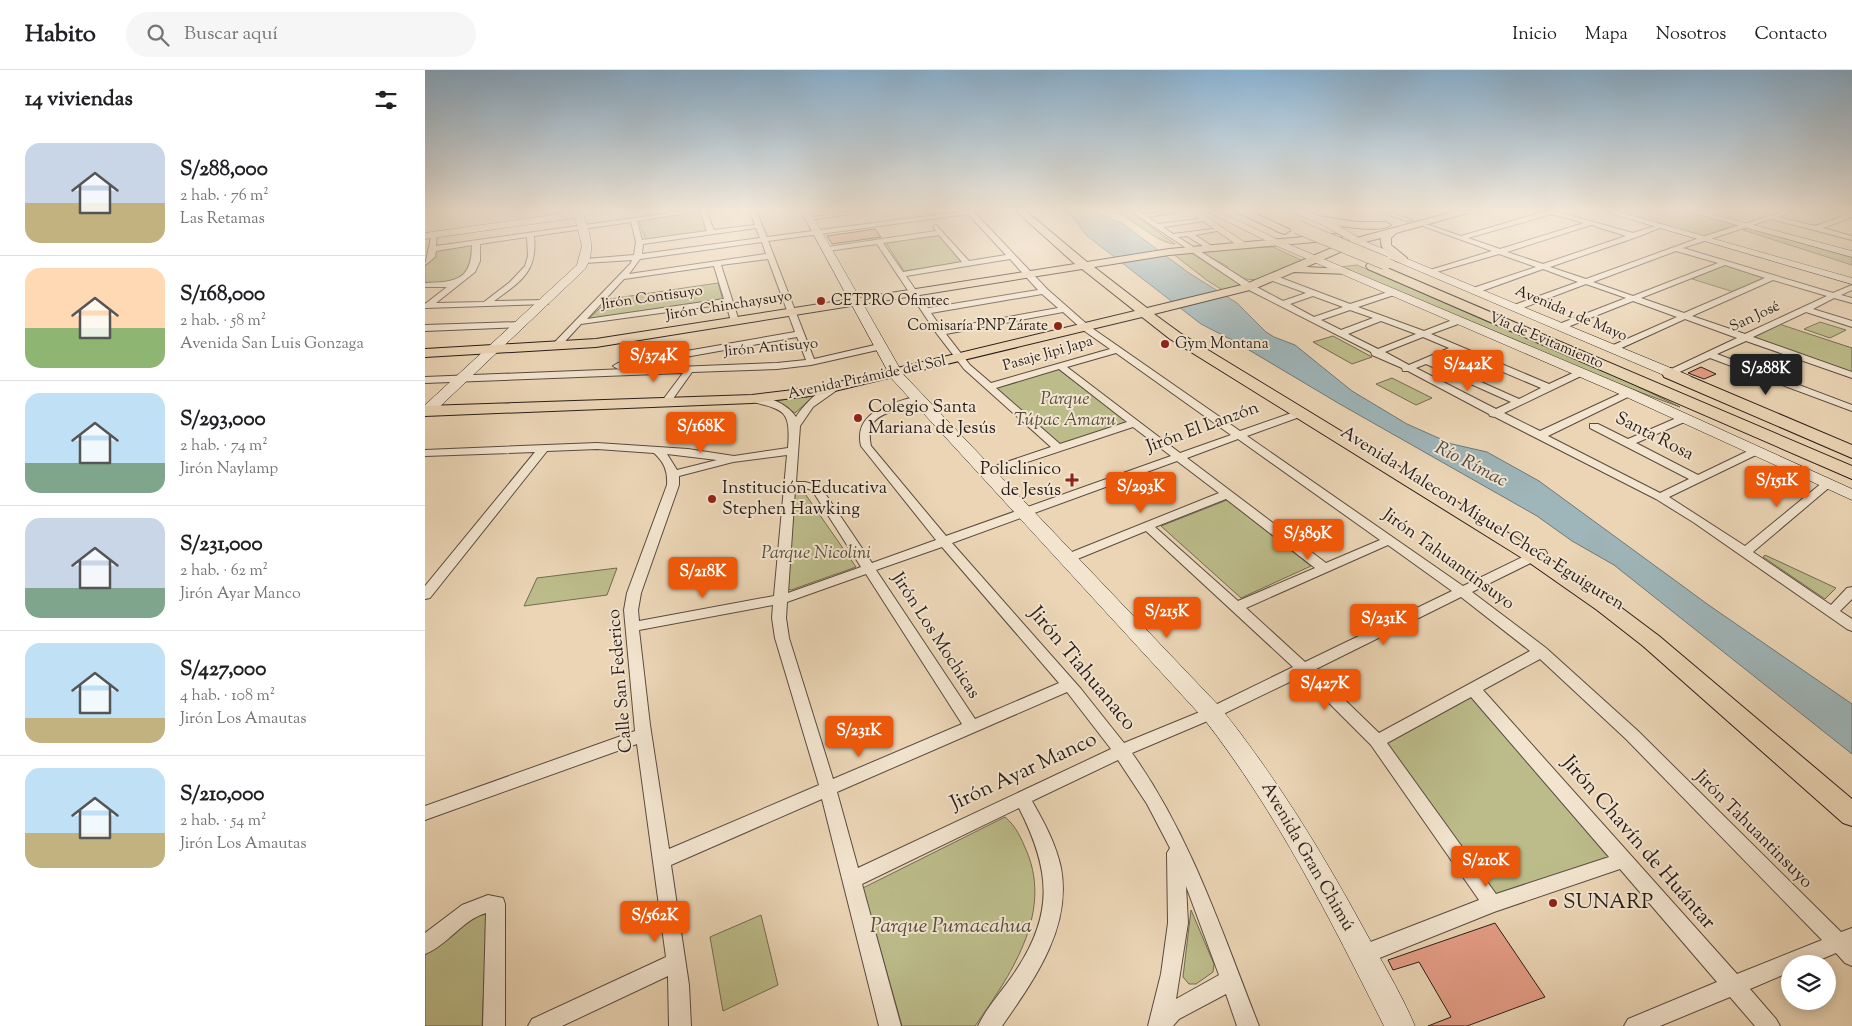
<!DOCTYPE html>
<html lang="es">
<meta charset="utf-8">
<style>
body{margin:0;font-family:"Sorts Mill Goudy",serif;background:#f6f6f6;color:#202124;height:100vh;display:flex;flex-direction:column;font-size:19px;white-space:nowrap}
*{box-sizing:border-box;margin:0}
p{font-size:16px;color:#757577}
.icon{flex:none;width:28px;height:28px;fill:none;stroke:currentColor;stroke-width:2;stroke-linecap:round;stroke-linejoin:round}
.map{position:relative;flex:1;overflow:hidden}
.details{display:flex;flex-direction:column;background:#fff;width:425px}
.details>*{flex:none}
.fabs{position:absolute;left:1356px;top:885px;display:grid;gap:10px}
.fabs a{display:grid;place-items:center;width:55px;height:55px;border-radius:50%;background:#fff;box-shadow:0 2px 12px #0003;font-size:25px}
.price{position:absolute;translate:-50% -42px;padding:0 11px;border-radius:5px;background:#ea580c;color:#fff;font-size:16px;line-height:32px;filter:drop-shadow(0 1px 2px #0008)}
.price::after{content:'';position:absolute;left:50%;top:30px;width:15px;height:11px;margin-left:-8px;background:inherit;clip-path:polygon(0 0,100% 0,50% 100%)}
.price.current{background:#222;color:#fff}
ul{padding:0;list-style:none}
li{display:flex;align-items:center;gap:15px;height:125px;padding:0 25px}
li+li{border-top:1px solid #e0e0e0}
li span{display:grid;place-items:center;flex:none;width:140px;height:100px;border-radius:15px;color:#555}
li>.icon{margin-inline-start:auto}
span .icon{width:60px;height:60px;fill:#fffc;stroke-width:1}
li b{font-size:21px}
h2{display:flex;justify-content:space-between;align-items:center;height:60px;padding:0 25px;font-size:21px}
header{display:flex;align-items:center;gap:30px;box-sizing:border-box;height:70px;padding:0 25px;background:#fff;border-bottom:1px solid #e0e0e0}
header strong{font-size:24px}
nav{display:flex;gap:28px;margin-inline-start:auto;font-size:18px}
.search{width:350px;height:45px;background:#f6f6f6;display:flex;align-items:center;gap:12px;box-sizing:border-box;padding:0 18px;border-radius:28px;color:#757577;font-size:19px}
main{display:flex;flex:1;min-height:0}
.map>svg:first-child{display:block}
.green{fill:#bcbc8a;stroke:#726c52}
.water{fill:#9eb5b9;stroke:#6f7879}
.building{fill:#e59d86;stroke:#291d19}
.lines{fill:none;stroke-linecap:round;stroke-linejoin:round}
.street-casing{stroke:#5a4b40;stroke-width:2}
.secondary-casing{stroke:#291d19;stroke-width:1}
.primary-casing{stroke:#291d19;stroke-width:2}
.highway-casing{stroke:#291d19;stroke-width:2}
.street{fill:#f2e4cf;fill-rule:evenodd}
.secondary{fill:#f2e4cf;fill-rule:evenodd}
.primary{fill:#ebd5b5;fill-rule:evenodd}
.highway{fill:#ebd5b5;fill-rule:evenodd}
.highway-bridge-casing{stroke:#291d19;stroke-width:14;stroke-linecap:butt}
.highway-bridge{stroke:#ebd5b5;stroke-width:13}
.poi-dot{fill:#8f2418;stroke:#f2e4cf;stroke-width:2}
.labels{text-anchor:middle;dominant-baseline:central;stroke-width:4;stroke-linejoin:round;paint-order:stroke}
.far-street-label{font-size:15px;fill:#291d19;stroke:#f2e4cf}
.far-poi-label{font-size:15px;fill:#291d19;stroke:#f2e4cf;text-anchor:start}
.park-label{font-size:18px;font-style:italic;fill:#554d3b;stroke:#f2e4cf}
.poi-label{font-size:18px;fill:#291d19;stroke:#f2e4cf;text-anchor:start}
.street-label{font-size:18px;fill:#291d19;stroke:#f2e4cf}
.water-label{font-size:19px;font-style:italic;fill:#4c4b49;stroke:#f2e4cf}
.near-street-label{font-size:21px;fill:#291d19;stroke:#f2e4cf}
.near-poi-label{font-size:21px;fill:#291d19;stroke:#f2e4cf;text-anchor:start}
.near-park-label{font-size:21px;font-style:italic;fill:#554d3b;stroke:#f2e4cf}
</style>
<header>
<strong>Habito</strong>
<div class="search"><svg class="icon" aria-label="search" viewBox="0 0 24 24"><circle cx="10" cy="10" r="6"/><path d="M15 15l6 6"/></svg>Buscar aquí</div>
<nav><a>Inicio</a><a>Mapa</a><a>Nosotros</a><a>Contacto</a></nav>
</header>
<main>
<section class="details">
<h2>14 viviendas<svg class="icon" aria-label="filters" viewBox="0 0 24 24"><path d="M4 7h16M4 17h16"/><circle cx="9" cy="7" r="2"/><circle cx="15" cy="17" r="2"/></svg></h2>
<ul>
<li><span style="background:linear-gradient(#c9d6e8 60%,#c2b280 0)"><svg class="icon" aria-label="home" viewBox="0 0 24 24"><path d="M3 11l9-7 9 7M6 9v11h12V9"/></svg></span><div><b>S/288,000</b><p>2 hab. · 76 m²</p><p>Las Retamas</p></div></li>
<li><span style="background:linear-gradient(#ffd9b3 60%,#8fb573 0)"><svg class="icon" aria-label="home" viewBox="0 0 24 24"><path d="M3 11l9-7 9 7M6 9v11h12V9"/></svg></span><div><b>S/168,000</b><p>2 hab. · 58 m²</p><p>Avenida San Luis Gonzaga</p></div></li>
<li><span style="background:linear-gradient(#bfe0f5 70%,#7fa58c 0)"><svg class="icon" aria-label="home" viewBox="0 0 24 24"><path d="M3 11l9-7 9 7M6 9v11h12V9"/></svg></span><div><b>S/293,000</b><p>2 hab. · 74 m²</p><p>Jirón Naylamp</p></div></li>
<li><span style="background:linear-gradient(#c9d6e8 70%,#7fa58c 0)"><svg class="icon" aria-label="home" viewBox="0 0 24 24"><path d="M3 11l9-7 9 7M6 9v11h12V9"/></svg></span><div><b>S/231,000</b><p>2 hab. · 62 m²</p><p>Jirón Ayar Manco</p></div></li>
<li><span style="background:linear-gradient(#bfe0f5 75%,#c2b280 0)"><svg class="icon" aria-label="home" viewBox="0 0 24 24"><path d="M3 11l9-7 9 7M6 9v11h12V9"/></svg></span><div><b>S/427,000</b><p>4 hab. · 108 m²</p><p>Jirón Los Amautas</p></div></li>
<li><span style="background:linear-gradient(#bfe0f5 65%,#c2b280 0)"><svg class="icon" aria-label="home" viewBox="0 0 24 24"><path d="M3 11l9-7 9 7M6 9v11h12V9"/></svg></span><div><b>S/210,000</b><p>2 hab. · 54 m²</p><p>Jirón Los Amautas</p></div></li>
</ul>
</section>
<div class="map">
<svg width="1427" height="956" viewBox="0 0 1427 956">
<rect width="100%" height="100%" fill="#ebd5b5"/>
<filter id="stains"><feTurbulence type="fractalNoise" baseFrequency=".004" numOctaves="4"/><feColorMatrix values="0 0 0 0 .2 0 0 0 0 .09 0 0 0 0 .02 0 0 0 .5 -.17"/></filter>
<radialGradient id="worn" r=".72"><stop offset=".6" stop-color="#630" stop-opacity="0"/><stop offset="1" stop-color="#630" stop-opacity=".3"/></radialGradient>
<g class="green">
<path d="M276 141 282 161 221 170 213 149Z"/>
<path d="M704 141 750 174C732 173 709 149 690 142Z"/>
<path d="M1188 141H1261L1312 154 1277 167Z"/>
<path d="M1326 158 1427 185V195L1318 160Z"/>
<path d="M513 164 538 192 479 201 461 173Z"/>
<path d="M47 174 44 198 30 212 0 214V196L9 188 11 179Z"/>
<path d="M848 177 878 191 834 210 820 209 802 198 803 197C796 192 787 189 779 184L783 180Z"/>
<path d="M765 182 814 214 813 217 799 221 783 211 748 184Z"/>
<path d="M1301 194 1342 207 1309 222 1267 209Z"/>
<path d="M932 195 1187 304 1255 337 1193 314 916 197Z"/>
<path d="M293 213 298 230 162 250 185 229Z"/>
<path d="M1395 252 1421 260 1405 268 1379 259Z"/>
<path d="M1354 254 1427 278V304L1326 268Z"/>
<path d="M908 266 947 287 927 294 888 272Z"/>
<path d="M633 299 702 352 635 375 570 317Z"/>
<path d="M967 308 1007 328 991 335 951 314Z"/>
<path d="M389 326 370 343 348 331Z"/>
<path d="M376 418 431 497 366 520 363 519 370 421Z"/>
<path d="M802 430 886 496 816 528 736 456Z"/>
<path d="M1340 485 1411 518 1400 529 1338 487Z"/>
<path d="M192 498 182 525 99 536 112 508Z"/>
<path d="M1050 625 1187 787 1068 825 959 672Z"/>
<path d="M580 747C591 756 596 768 602 782 628 845 584 907 550 956H477L438 818Z"/>
<path d="M766 840 789 894 788 902 771 914H764L758 907Z"/>
<path d="M62 844 57 956H0V883L45 847Z"/>
<path d="M336 845 353 915 298 941 285 867Z"/>
</g>
<path class="water" d="M637 141H670L698 154 764 203 812 233 841 262 849 267 870 275 927 321 982 354 1027 374 1062 382 1114 411 1285 536 1427 634V684L1189 495 1147 471 1112 446 913 333 809 271 776 254 661 165 647 146Z"/>
<g class="building">
<path d="M450 159 456 167 407 174 402 166Z"/>
<path d="M1276 297 1291 304 1279 309 1263 303Z"/>
<path d="M1070 853 1120 927 1042 956H1003L1026 947 994 892 968 900 963 890Z"/>
</g>
<g class="lines">
<g class="street-casing">
<g id="street">
<path d="M259 141H272L212 151 217 170 282 161 275 141H281L289 160 330 155 325 141H331L342 167 541 141H555L550 143 622 219 664 256 815 361 872 341H880V345L822 366 1038 516 1112 480H1120L1122 483 1120 486 1047 522 1121 578 1213 661 1416 862 1427 858V896L1420 893 1411 883 1385 894H1365V902L1325 919 1351 949 1355 956H1330L1305 927 1235 956H1199L1203 949 1292 912 1195 799 1069 842 937 895 930 892 927 885 930 878 1054 830 946 675 877 606 792 647 707 683C766 766 797 862 834 956H812L801 924 754 949 748 956H723L736 904 743 853 742 783 745 778 722 734 693 690 607 731C619 752 631 774 636 798 647 858 609 910 577 956H553C562 937 578 920 590 902 630 843 625 799 594 738L437 814 476 956H454L397 729 246 795 264 915 266 956H244L243 906 137 956H103L107 949 241 887 212 674 0 750V736L210 661 199 540 202 523 242 415C243 401 239 392 229 383L172 379 122 381 5 528 0 529V516L110 382 0 386V380L172 373 263 379 309 386 363 378C366 339 359 340 324 331V327C340 324 362 333 371 347 378 336 398 314 412 316V320L388 337 375 356 371 412H380L395 416 447 493 511 470 436 376C428 341 467 333 493 326L498 329C480 345 437 335 446 376L521 466 746 386 708 357 566 404H558L556 402 558 400 626 377 539 299 512 264 452 174 403 181 399 179 403 177 511 161 508 157 511 155 544 191 581 185 543 144 343 171 389 289 454 274 457 275V279L386 295 352 299 267 302 245 333 242 334 237 331 258 303 0 313V307L352 293 381 290 372 267 193 299 188 296 193 293 370 262 343 189 296 195 314 251 313 253 306 251 301 234 156 254 133 279H127V275L206 193 207 190 160 193 156 191 160 189 209 185 211 172 206 152 109 166C113 202 95 212 69 231L120 230H123V234L0 238V234L22 217H0V213C30 212 47 211 47 175L11 181 10 187 0 195 7 163 12 164 11 176ZM331 158 335 168 217 184 218 174ZM514 165 537 192 478 202 458 173ZM102 167 103 186 100 196 85 212 59 232 11 233 50 202 55 191V174ZM337 172 341 184 204 204 215 189ZM585 189 613 220 503 238 481 206ZM289 196 299 229 162 249 199 209ZM617 224 633 238 517 259 506 243ZM638 242 658 260 685 279 566 313 545 295 521 264ZM691 283 806 365 755 383 642 297ZM634 299 702 352 635 374 571 318ZM813 369 955 470 901 493 762 388ZM242 384 292 390 252 400ZM362 385 349 526 214 551 213 540 216 523 254 415V406L308 392ZM752 391 794 423 637 486 635 489 637 492H645L721 461 868 597 782 639 699 673 656 619 527 473ZM380 418 387 420 436 497 363 523 370 419ZM801 429 890 498 813 531 730 457ZM963 475 1027 521 880 592 821 538ZM517 477 634 613 550 649 451 500ZM441 504 537 654 408 709 364 568 361 548 362 532ZM1036 527 1105 581 954 663 889 600ZM348 535 347 548 350 568 394 715 244 779 225 655 214 560ZM1115 589 1201 669 1397 870 1312 904 1058 620ZM642 622 686 679 433 798 412 722ZM1046 627 1184 787 1071 824 962 673ZM761 816 794 905 751 929 763 853Z"/>
<path d="M428 141H443L384 150 381 148Z"/>
<path d="M706 141H713L718 144 759 141 723 147 733 154 782 148 783 149 780 151 738 157 748 164 797 158V160L770 165 787 176V180H784L762 166 753 167 828 215 858 231 881 223 845 210V206H851L925 234 966 221 970 223 969 225 933 237 999 261 1030 249H1036V253L1006 264 1124 314 1152 301H1158V305L1079 343 1115 361 1201 321H1207V325L1123 366 1235 423 1264 409 1165 358V354H1173L1203 369 1256 346H1264V350L1211 373 1273 405 1327 379H1335L1336 381 1335 383 1244 427 1320 476 1398 412H1406L1408 414 1406 416 1328 482 1406 535 1422 518 1427 517V529L1415 541 1427 549V561L1422 559 1268 452 1231 429 1070 347 1065 346 1064 344 983 301H978L977 298 947 285 946 282 822 219ZM888 226 918 237 889 247 865 234ZM925 240 948 248 916 260 896 250ZM956 251 991 264 953 279 923 264ZM998 267 1024 278 984 295 960 282ZM1031 282 1116 318 1094 329 1009 291ZM1001 294 1086 332 1071 339 991 298Z"/>
<path d="M952 141H960L987 150 982 151Z"/>
<path d="M1121 141H1129L1208 163 1236 154 1239 156 1212 167 1125 197 1161 209 1277 167 1360 141H1368L1353 147 1390 156 1427 143V147L1398 158 1427 166V170L1346 149 1258 178 1408 223 1427 215V220L1416 225 1427 228V233L1409 228 1388 239 1427 251V257L1381 242 1328 267 1427 302V308L1321 271 1292 284 1427 335V341L1285 288 1248 305H1242V301L1312 268 1260 249 1192 280H1186V276L1252 247 1208 231 1140 258H1134V254L1201 228 1161 214 1095 239H1089V235L1153 212 1118 199 1054 222H1048V218L1111 197 1074 184 1005 204V200L1067 181 990 153 995 152 1036 166ZM1127 144 1159 153 1075 179 1043 168ZM1166 155 1201 166 1118 194 1082 182ZM1251 181 1293 193 1208 226 1168 212ZM1300 195 1340 208 1259 243 1216 228ZM1348 210 1402 226 1320 264 1267 246Z"/>
<path d="M95 252 98 253V257L0 261V255Z"/>
<path d="M63 825 78 828 80 834V956H58L61 843C37 850 23 875 0 884V863L37 835Z"/>
</g>
</g>
<g class="secondary-casing">
<g id="secondary">
<path d="M149 141H183L159 146C165 165 171 181 160 199L7 344 0 345V335L152 195 157 176 150 148 0 169V163L149 142Z"/>
<path d="M376 141H385L478 304 795 637C851 707 897 782 940 861 957 892 976 923 990 956H959C905 849 853 744 779 649L467 309Z"/>
<path d="M764 141H773L825 176 816 178Z"/>
<path d="M781 141H792L858 172 1209 320 1427 419V430L1199 326 852 176Z"/>
<path d="M865 141C891 138 918 159 939 171L1265 306 1267 309 1265 312H1255L933 175 898 155Z"/>
<path d="M1177 141H1190L1427 208V214Z"/>
<path d="M1262 141H1276L1427 181V187Z"/>
<path d="M1419 141H1427V144L1421 143Z"/>
</g>
</g>
<g class="primary-casing">
<g id="primary">
<path d="M591 141H601L662 192 744 179 912 164 917 167 912 170 744 185 669 197 722 238 821 214 928 169 1031 141H1045L1043 143 971 163 966 168V175L982 188V192C969 195 954 180 956 168L936 173 881 197 920 199 924 200V204L869 202 829 219 729 244 755 263 1116 483 1186 530 1234 566 1427 729V756L1418 753 1218 576 1172 540 1102 491 745 269 717 247 393 325 327 333 0 346V336L327 325 393 317 710 241 657 199 171 277 0 287V279L171 269 650 194Z"/>
<path d="M894 146 931 152H961L966 155C955 164 905 155 890 151L889 149Z"/>
</g>
</g>
<g class="highway-casing">
<g id="highway">
<path d="M810 141H825L866 160 860 164 856 163Z"/>
<path d="M948 192 1427 396V409L943 199 941 196 943 193Z"/>
<path d="M1245 298 1427 375V388L1239 307 1237 303 1239 299Z"/>
</g>
</g>
<use href="#street" class="street"/>
<use href="#secondary" class="secondary"/>
<use href="#primary" class="primary"/>
<use href="#highway" class="highway"/>
<g class="highway-bridge-casing">
<path id="highway-bridge" d="M872 157 960 193"/>
</g>
<use href="#highway-bridge" class="highway-bridge"/>
</g>
<linearGradient id="sky" x2="0" y2="1"><stop stop-color="#8ab4d5"/><stop offset="0.51" stop-color="#f6ecde"/><stop offset="1" stop-color="#f6ecde" stop-opacity="0"/></linearGradient>
<rect width="1427" height="274" fill="url(#sky)"/>
<g class="poi-dot">
<circle cx="396" cy="231" r="5"/>
<circle cx="633" cy="256" r="5"/>
<circle cx="740" cy="274" r="5"/>
<circle cx="433" cy="348" r="5"/>
<path d="M644.5 402.5h5v5h5v5h-5v5h-5v-5h-5v-5h5z"/>
<circle cx="287" cy="429" r="5"/>
<circle cx="1128" cy="833" r="5"/>
</g>
<g class="labels">
<g class="far-street-label">
<text transform="translate(227 228) rotate(-8)">Jirón Contisuyo</text>
<text transform="translate(304 236) rotate(-9)">Jirón Chinchaysuyo</text>
<text transform="translate(1146 244) rotate(23)">Avenida 1 de Mayo</text>
<text transform="translate(1330 247) rotate(-25)">San José</text>
<text transform="translate(1121 271) rotate(23)">Vía de Evitamiento</text>
<text transform="translate(346 278) rotate(-5)">Jirón Antisuyo</text>
<text transform="translate(623 284) rotate(-16)">Pasaje Jipi Japa</text>
<text transform="translate(442 308) rotate(-12)">Avenida Pirámide del Sol</text>
</g>
<g class="far-poi-label">
<text x="406" y="231">CETPRO Ofimtec</text>
<text x="623" y="256" text-anchor="end">Comisaría PNP Zárate</text>
<text x="750" y="274">Gym Montana</text>
</g>
<g class="park-label">
<text x="640" y="330">Parque<tspan x="640" dy="21">Túpac Amaru</tspan></text>
<text x="391" y="484">Parque Nicolini</text>
</g>
<g class="poi-label">
<text x="443" y="338">Colegio Santa<tspan x="443" dy="21">Mariana de Jesús</tspan></text>
<text x="636" y="400" text-anchor="end">Policlinico<tspan x="636" dy="21">de Jesús</tspan></text>
<text x="297" y="419">Institución Educativa<tspan x="297" dy="21">Stephen Hawking</tspan></text>
</g>
<g class="street-label">
<text transform="translate(778 358) rotate(-20)">Jirón El Lanzón</text>
<text transform="translate(1229 367) rotate(27)">Santa Rosa</text>
<text transform="translate(1057 449) rotate(32)">Avenida Malecon Miguel Checa Eguiguren</text>
<text transform="translate(1023 490) rotate(36)">Jirón Tahuantinsuyo</text>
<text transform="translate(510 566) rotate(57)">Jirón Los Mochicas</text>
<text transform="translate(196 611) rotate(-95)">Calle San Federico</text>
<text transform="translate(1328 760) rotate(45)">Jirón Tahuantinsuyo</text>
<text transform="translate(882 787) rotate(60)">Avenida Gran Chimú</text>
</g>
<g class="water-label">
<text transform="translate(1046 395) rotate(27)">Río Rímac</text>
</g>
<g class="near-street-label">
<text transform="translate(657 599) rotate(50)">Jirón Tiahuanaco</text>
<text transform="translate(599 702) rotate(-25)">Jirón Ayar Manco</text>
<text transform="translate(1213 773) rotate(49)">Jirón Chavín de Huántar</text>
</g>
<g class="near-poi-label">
<text x="1138" y="833">SUNARP</text>
</g>
<g class="near-park-label">
<text x="526" y="857">Parque Pumacahua</text>
</g>
</g>
<rect width="100%" height="100%" filter="url(#stains)"/>
<rect width="100%" height="100%" fill="url(#worn)"/>
</svg>
<div class="fabs">
<a><svg class="icon" aria-label="layers" viewBox="0 0 24 24"><path d="M12 4l9 5-9 5-9-5zM3 14l9 5 9-5"/></svg></a>
</div>
<b class="price" style="left:229px;top:313px">S/374K</b>
<b class="price" style="left:1043px;top:322px">S/242K</b>
<b class="price current" style="left:1341px;top:326px">S/288K</b>
<b class="price" style="left:276px;top:384px">S/168K</b>
<b class="price" style="left:1352px;top:438px">S/151K</b>
<b class="price" style="left:716px;top:444px">S/293K</b>
<b class="price" style="left:883px;top:491px">S/389K</b>
<b class="price" style="left:278px;top:529px">S/218K</b>
<b class="price" style="left:742px;top:569px">S/215K</b>
<b class="price" style="left:959px;top:576px">S/231K</b>
<b class="price" style="left:900px;top:641px">S/427K</b>
<b class="price" style="left:434px;top:688px">S/231K</b>
<b class="price" style="left:1061px;top:818px">S/210K</b>
<b class="price" style="left:230px;top:873px">S/562K</b>
</div>
</main>
